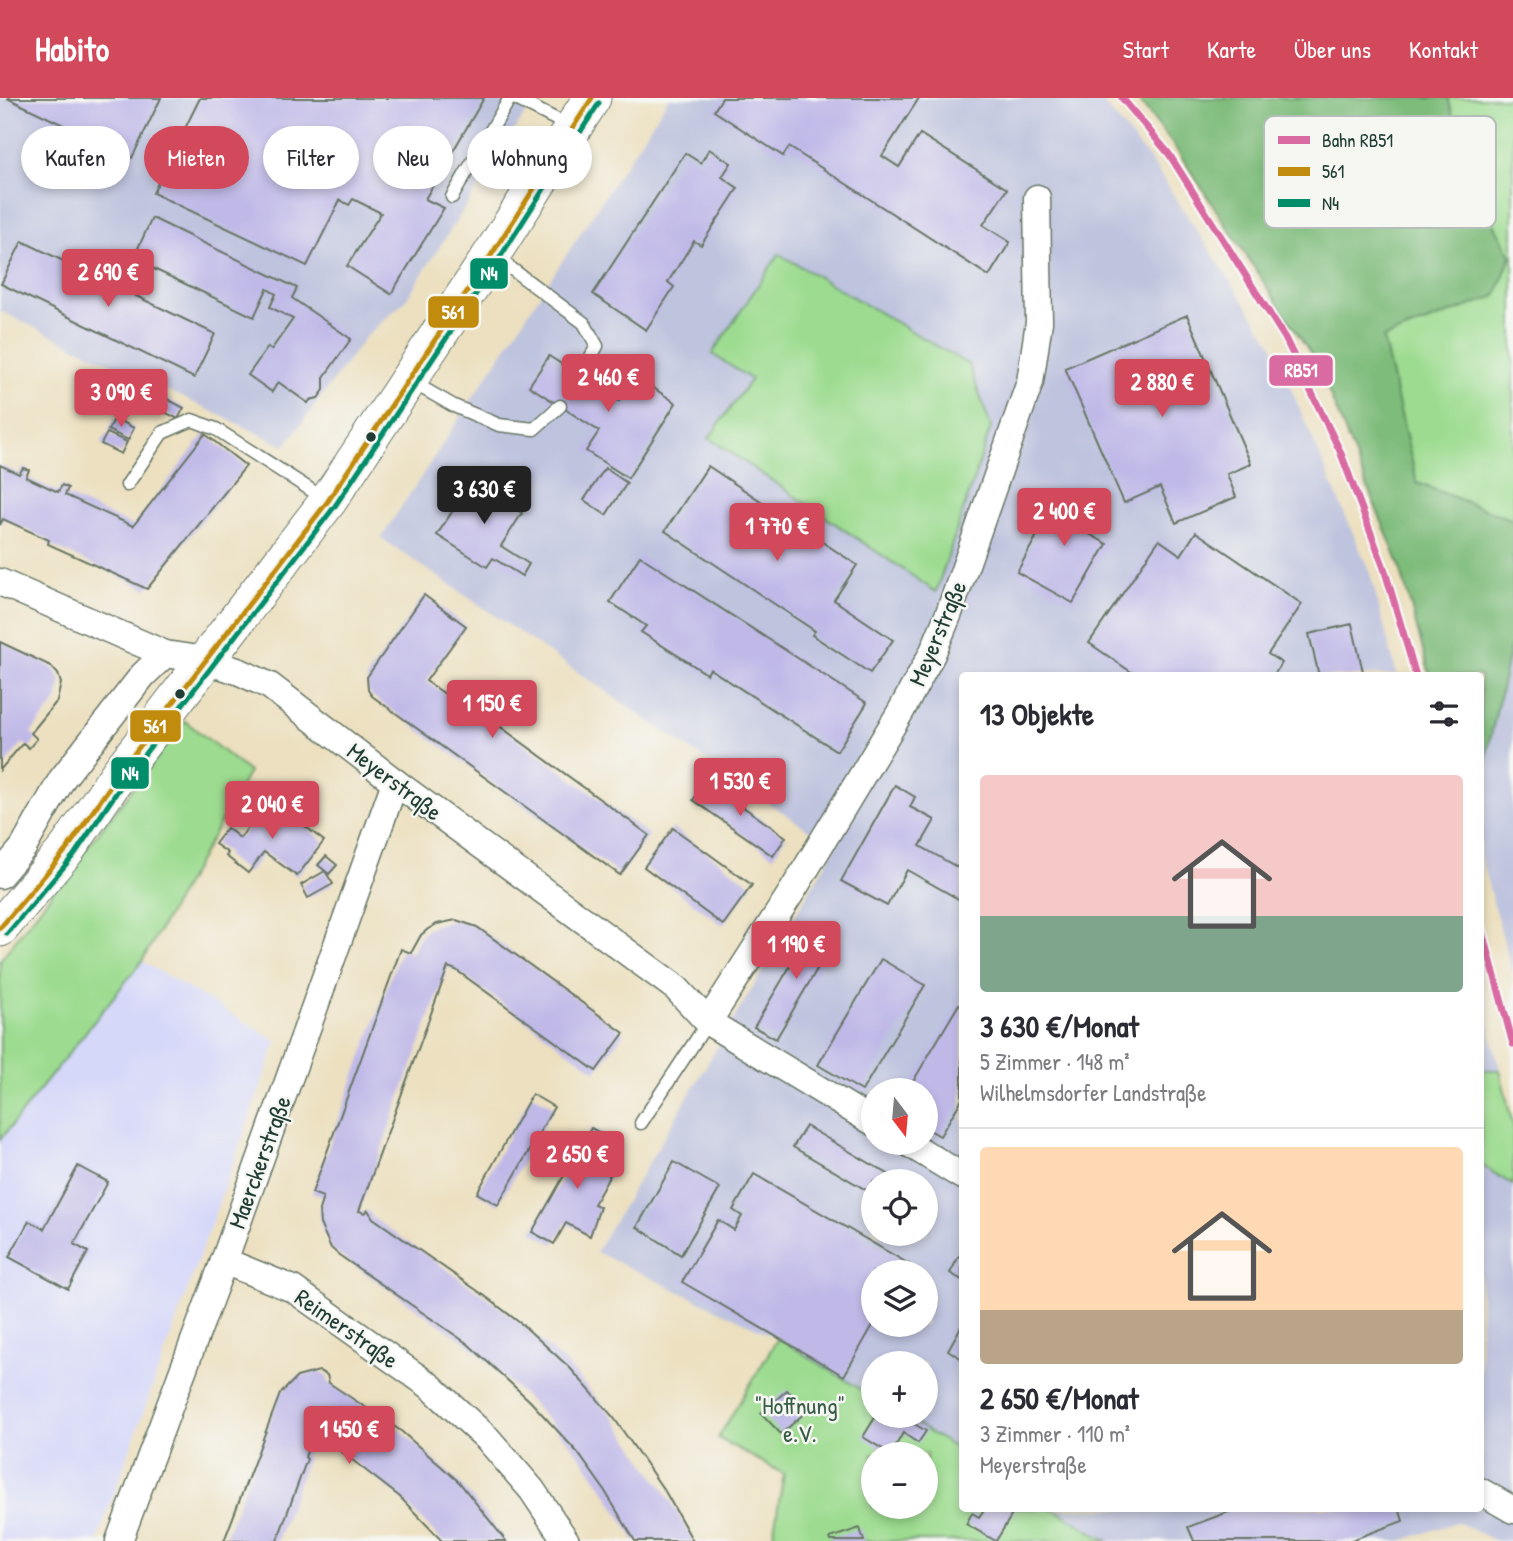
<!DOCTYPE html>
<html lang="de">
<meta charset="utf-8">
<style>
body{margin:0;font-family:"Patrick Hand",sans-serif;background:#f7f7f7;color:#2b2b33;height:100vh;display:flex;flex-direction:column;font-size:26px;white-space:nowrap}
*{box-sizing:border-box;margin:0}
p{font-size:23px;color:#7c7c81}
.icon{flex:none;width:38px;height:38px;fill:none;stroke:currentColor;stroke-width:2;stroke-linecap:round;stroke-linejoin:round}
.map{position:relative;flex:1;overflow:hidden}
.side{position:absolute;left:959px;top:574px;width:525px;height:840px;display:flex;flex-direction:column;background:#fff;border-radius:7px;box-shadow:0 4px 10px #0003}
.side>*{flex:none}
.hud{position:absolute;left:21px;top:28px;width:665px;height:63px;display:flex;gap:14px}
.needle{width:46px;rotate:164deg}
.fabs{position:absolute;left:861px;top:980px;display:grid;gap:14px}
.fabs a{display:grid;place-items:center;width:77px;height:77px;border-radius:50%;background:#fff;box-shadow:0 4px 10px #0003;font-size:35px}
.price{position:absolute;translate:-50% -60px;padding:0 16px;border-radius:7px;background:#d1495b;color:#fff;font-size:23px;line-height:46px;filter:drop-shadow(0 2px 4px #0008)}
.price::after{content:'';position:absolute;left:50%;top:42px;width:21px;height:16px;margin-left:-10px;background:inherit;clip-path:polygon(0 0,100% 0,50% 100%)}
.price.selected{background:#222;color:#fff}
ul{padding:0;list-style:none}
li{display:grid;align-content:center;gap:14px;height:371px;padding:0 21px}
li+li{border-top:2px solid #e1e1e2}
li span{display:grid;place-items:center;height:217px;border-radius:7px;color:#555}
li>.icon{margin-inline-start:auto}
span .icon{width:126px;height:126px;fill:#fffc;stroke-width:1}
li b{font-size:30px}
h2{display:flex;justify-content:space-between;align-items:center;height:84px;padding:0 21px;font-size:30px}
.pill{padding:0 24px;border-radius:32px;background:#fff;box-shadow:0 4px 10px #0003;font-size:24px;line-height:63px}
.pill.selected{background:#d1495b;color:#fff}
header{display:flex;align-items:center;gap:42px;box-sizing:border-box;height:98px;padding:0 35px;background:#d1495b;color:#fff}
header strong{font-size:33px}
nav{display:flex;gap:38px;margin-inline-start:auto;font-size:24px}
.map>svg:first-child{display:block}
.built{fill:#d6d8f9}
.industrial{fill:#bec3de;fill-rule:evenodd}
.green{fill:#9ddc90;stroke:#5e8c62;stroke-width:2;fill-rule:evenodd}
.forest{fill:#7ebc7a;stroke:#4e7c57;stroke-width:2}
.building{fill:#c0b9e8}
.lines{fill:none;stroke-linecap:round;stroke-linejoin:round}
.service-casing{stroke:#677665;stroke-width:15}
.minor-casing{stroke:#677665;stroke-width:29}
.secondary-casing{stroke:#677665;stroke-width:39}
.service{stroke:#fff;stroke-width:12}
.minor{stroke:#fff;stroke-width:26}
.secondary{stroke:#fff;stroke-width:37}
.bus-1-casing{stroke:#f6f6f2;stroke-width:10}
.bus-2-casing{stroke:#f6f6f2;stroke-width:10}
.bus-1{stroke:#c18c0d;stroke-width:5}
.bus-2{stroke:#008d6a;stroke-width:5}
.rail-1-casing{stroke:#f6f6f2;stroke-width:12}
.rail-1{stroke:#da6ba2;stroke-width:7}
.bus-dot{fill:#1f3d34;stroke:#f6f6f2;stroke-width:2.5}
.labels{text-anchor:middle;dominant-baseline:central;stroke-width:5;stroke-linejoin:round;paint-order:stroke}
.street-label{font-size:24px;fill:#1f3d34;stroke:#f6f6f2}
.park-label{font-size:24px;fill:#385d46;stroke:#f6f6f2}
.key{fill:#f6f6f2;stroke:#b6beb9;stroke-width:2}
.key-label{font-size:19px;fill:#1f3d34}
.line-badge{stroke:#f6f6f2;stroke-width:2.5}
.badge-label{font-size:19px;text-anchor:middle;font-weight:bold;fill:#fff}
</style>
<header>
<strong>Habito</strong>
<nav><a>Start</a><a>Karte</a><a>Über uns</a><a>Kontakt</a></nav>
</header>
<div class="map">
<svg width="1513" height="1443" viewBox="0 0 1513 1443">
<rect width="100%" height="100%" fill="#f6f6f2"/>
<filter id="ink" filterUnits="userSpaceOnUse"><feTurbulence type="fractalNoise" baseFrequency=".0143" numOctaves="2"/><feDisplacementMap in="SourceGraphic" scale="14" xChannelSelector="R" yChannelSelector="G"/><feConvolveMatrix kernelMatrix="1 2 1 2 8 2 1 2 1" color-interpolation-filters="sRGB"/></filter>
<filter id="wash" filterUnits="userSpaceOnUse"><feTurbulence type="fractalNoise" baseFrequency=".00686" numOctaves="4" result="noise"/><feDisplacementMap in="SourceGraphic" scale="28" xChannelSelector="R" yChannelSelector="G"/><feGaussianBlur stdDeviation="1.57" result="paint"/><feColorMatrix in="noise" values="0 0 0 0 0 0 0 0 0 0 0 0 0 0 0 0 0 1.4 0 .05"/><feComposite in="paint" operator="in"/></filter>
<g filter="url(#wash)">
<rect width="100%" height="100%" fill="#ece0c0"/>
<path class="built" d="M142 863 277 943 97 1443H0V1042Z"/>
<g class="industrial">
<path d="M0 0H535L405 203 366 238 285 348 0 213Z"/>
<path d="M669 0H1099L1151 63 1272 246 1370 475 1397 577 962 578V1354L903 1318H926V1265H873V1299L777 1240 596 1154 835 750 381 440ZM752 281 936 493 709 340ZM873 992H926V1045H873ZM873 1083H926V1136H873ZM873 1174H926V1227H873Z"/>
<path d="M1513 537V876L1480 757 1481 683Z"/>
<path d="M1481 898 1500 972H1481Z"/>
<path d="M1481 1067 1513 1087V1443H1495L1457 1424 1401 1443H1107L1054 1411 1480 1410Z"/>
</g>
<g class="green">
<path d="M1448 0H1513V422L1417 385 1383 240 1496 198 1511 158 1471 82Z"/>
<path d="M779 156 969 267 991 329 936 494 709 340 751 281 712 256Z"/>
<path d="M185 623 249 674 142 863 0 1042V862Z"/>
<path d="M1480 972H1500L1513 1028V1087L1481 1067Z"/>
<path d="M778 1240 873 1299V1318H903L962 1354V1410L1054 1411 1107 1443H772L784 1376 718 1340ZM873 1356H926V1409H873Z"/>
</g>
<path class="forest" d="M1137 0H1448L1471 82 1511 158 1496 198 1383 240 1417 385 1513 422V537L1481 683 1480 578 1430 577 1399 466 1317 265 1174 48Z"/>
<g id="blocks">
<g class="building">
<path d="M7 0H161L132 60Z"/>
<path d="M200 0H484L425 101 444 110 391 196 347 168 381 115 353 101 349 107 340 102 307 168 153 95Z"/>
<path d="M722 0H919L882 58 899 69 920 36 1007 91 983 127 1010 144 989 178 789 49 783 58 714 13Z"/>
<path d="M709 51 731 65 722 79 738 90 701 147 694 143 668 184 674 189 646 232 593 196 685 55 701 65Z"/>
<path d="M152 120 297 190 292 200 351 241 324 279V292L318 300 310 302 308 305 278 284 272 294 248 277 268 249 271 252 293 221 270 209 276 196 267 191 254 219 133 161Z"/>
<path d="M22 143 215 236 194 280 1 186Z"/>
<path d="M1187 217 1251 366 1227 376 1236 399 1176 425 1160 389 1124 405 1065 270Z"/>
<path d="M549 258 619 303 635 278 676 305 628 380 586 353 599 333 529 288Z"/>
<path d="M141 287 184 310 178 321 159 311 157 315 133 302Z"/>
<path d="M115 320 134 330 128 342 108 332Z"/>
<path d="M107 335 127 344 121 356 101 346Z"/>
<path d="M205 336 246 368 147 491 48 446 49 442 3 421 0 427V367L19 376 23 370 29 372 26 379 58 394 62 387 68 390 65 397 133 428Z"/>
<path d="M708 368 857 467 834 502 893 542 870 575 812 537 815 533 665 433Z"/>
<path d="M605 370 627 385 606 417 584 402Z"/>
<path d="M483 381 517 403 513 409 522 415 501 448 529 466 522 478 493 460 487 469 437 437 472 383 480 388Z"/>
<path d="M1063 390 1099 410 1086 434 1107 446 1073 505 1017 474Z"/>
<path d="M1196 434 1302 506 1268 556 1282 565 1273 578H1137L1089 545 1159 442 1181 457Z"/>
<path d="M640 458 867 605 837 653 710 571 707 576 641 534 646 528 610 504Z"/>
<path d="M424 497 466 528 426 583 451 600 454 595 649 737 620 777 372 598 368 592 367 579Z"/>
<path d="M1352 526 1364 578H1319L1309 536Z"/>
<path d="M0 544 51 568 58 576 61 585 57 603 31 635 37 641 29 650 23 645 0 672Z"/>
<path d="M706 683 786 739 773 758 693 702Z"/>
<path d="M895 687 915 699 910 709 935 722 920 748 962 772V803L907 772 887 808 841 783Z"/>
<path d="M270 701 324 743 297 778 264 754 248 775 226 758 228 755 215 746 227 730 240 740Z"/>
<path d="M673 730 752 787 723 827 644 769Z"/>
<path d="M326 758 337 767 329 776 318 767Z"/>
<path d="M325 773 333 786 308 800 301 787Z"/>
<path d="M456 822 477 829 624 935 596 973 456 872 448 869 359 1113 365 1115 368 1112 373 1120 485 1198 524 1228 570 1270 614 1320 666 1395 693 1443H635L603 1390 578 1355 530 1303 468 1246 339 1157 331 1150 320 1126 319 1112 323 1099 312 1095 401 851 411 855 421 837 428 831 437 826Z"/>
<path d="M816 825 837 837 776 941 754 929Z"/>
<path d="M881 861 925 887 862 993 818 967Z"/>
<path d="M959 906 962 908V1001L940 1038 926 1030V992H908Z"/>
<path d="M532 996 554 1009 498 1107 477 1095Z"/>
<path d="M806 1028 900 1083H873V1096L793 1049Z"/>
<path d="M591 1030 613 1042 597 1069 610 1077 594 1106 600 1109 590 1138 566 1125 554 1146 532 1134Z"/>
<path d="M674 1064 720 1090 681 1157 637 1129Z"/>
<path d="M78 1068 108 1084 74 1146 88 1154 68 1191 9 1159 29 1123 44 1131Z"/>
<path d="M754 1076 909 1166 904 1174H873V1227L844 1278 682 1184 718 1122 734 1132 742 1118 733 1112Z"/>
<path d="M959 1158 962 1159V1182L950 1175Z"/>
<path d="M962 1227V1261L948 1252Z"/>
<path d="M319 1273 327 1277 329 1285 401 1333 459 1384 506 1443H442L400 1399 338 1351 340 1349 321 1335 314 1333 305 1359 307 1361 277 1443H224L280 1296 297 1279Z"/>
<path d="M787 1292 807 1313 781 1336 761 1315Z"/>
<path d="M876 1318H901L926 1333 918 1345 903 1335 891 1356 863 1339Z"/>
<path d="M985 1410H1016L996 1443 966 1426 972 1415 979 1419Z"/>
<path d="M1239 1410H1399L1403 1423 1349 1443H1194L1188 1429Z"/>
<path d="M860 1430 864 1443H831L830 1440Z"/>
</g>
</g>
</g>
<g filter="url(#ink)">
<use href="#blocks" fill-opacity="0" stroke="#677665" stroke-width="2"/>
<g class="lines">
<g class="service-casing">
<g id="service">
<path d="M514 0 569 28"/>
<path d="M452 99 510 0"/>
<path d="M493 157 584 225 597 248 580 278"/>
<path d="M412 284 454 308 499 327 534 331 560 308"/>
<path d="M127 387 162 335 192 322 216 331 325 401"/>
<path d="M641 1025 708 924"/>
</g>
</g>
<g class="minor-casing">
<g id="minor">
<path d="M0 484 165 556 205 562 240 574 270 588 395 684 676 890 708 924 873 1024"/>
<path d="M0 777 23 750 62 681 143 577 165 556"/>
<path d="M708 924 793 792 901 613 932 556 949 515 1030 284 1039 224 1037 100"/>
<path d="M908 1045 962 1078"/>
<path d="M224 1163 293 1191 430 1288 488 1341 532 1392 566 1443"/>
<path d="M1480 1393 1513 1412"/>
<path d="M119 1443 224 1163 395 684"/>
</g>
</g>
<g class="secondary-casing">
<path id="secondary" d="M0 830 67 751 120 674 328 403 492 156 592 0"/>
</g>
<use href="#service" class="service"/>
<use href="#minor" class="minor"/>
<use href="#secondary" class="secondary"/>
<g class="bus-1-casing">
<path id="bus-1" d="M0 830 67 751 120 674 328 403 492 156 592 0"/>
</g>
<g class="bus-2-casing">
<path id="bus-2" d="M7 836 74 757 127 679 335 408 499 161 599 5"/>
</g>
<use href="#bus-1" class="bus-1"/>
<use href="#bus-2" class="bus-2"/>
<g class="rail-1-casing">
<g id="rail-1">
<path d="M1122 0 1169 56 1285 240 1340 353 1384 470 1416 578"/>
<path d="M1480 823 1513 946"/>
</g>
</g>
<use href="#rail-1" class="rail-1"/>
</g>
</g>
<g class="bus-dot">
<circle cx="371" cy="339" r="6"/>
<circle cx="180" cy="596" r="6"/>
</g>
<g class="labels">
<g class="street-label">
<text transform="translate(937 535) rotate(-67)">Meyerstraße</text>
<text transform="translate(395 683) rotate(37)">Meyerstraße</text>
<text transform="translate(259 1064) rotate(-70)">Maerckerstraße</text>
<text transform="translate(347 1230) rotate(35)">Reimerstraße</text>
</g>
<g class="park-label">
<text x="800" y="1307">"Hoffnung"<tspan x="800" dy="28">e.V.</tspan></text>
</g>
</g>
<rect x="1264" y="18" width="232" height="112" rx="10" class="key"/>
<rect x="1278" y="38" width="32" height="8" fill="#da6ba2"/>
<rect x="1278" y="69" width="32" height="9" fill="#c18c0d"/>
<rect x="1278" y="101" width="32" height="8" fill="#008d6a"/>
<g class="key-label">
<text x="1322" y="49">Bahn RB51</text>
<text x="1322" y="80">561</text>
<text x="1322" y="112">N4</text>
</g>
<g class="line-badge">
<rect x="469" y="159" width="40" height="33" rx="7" fill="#008d6a"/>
<rect x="427" y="197" width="53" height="34" rx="7" fill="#c18c0d"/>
<rect x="1268" y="256" width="66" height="33" rx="7" fill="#da6ba2"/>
<rect x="129" y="611" width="53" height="34" rx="7" fill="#c18c0d"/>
<rect x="110" y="658" width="40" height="34" rx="7" fill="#008d6a"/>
</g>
<g class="badge-label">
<text x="489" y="182">N4</text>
<text x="453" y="221">561</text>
<text x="1301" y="279">RB51</text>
<text x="155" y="635">561</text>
<text x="130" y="682">N4</text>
</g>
</svg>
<div class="fabs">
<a><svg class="needle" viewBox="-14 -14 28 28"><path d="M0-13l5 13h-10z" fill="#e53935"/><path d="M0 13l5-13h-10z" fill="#7c7c81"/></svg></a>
<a><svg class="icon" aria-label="locate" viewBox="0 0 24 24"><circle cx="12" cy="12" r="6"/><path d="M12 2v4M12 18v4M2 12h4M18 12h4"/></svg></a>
<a><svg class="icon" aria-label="layers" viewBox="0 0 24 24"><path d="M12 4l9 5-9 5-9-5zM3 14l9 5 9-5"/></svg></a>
<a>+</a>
<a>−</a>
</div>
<b class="price" style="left:108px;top:211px">2 690 €</b>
<b class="price" style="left:608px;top:316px">2 460 €</b>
<b class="price" style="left:1162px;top:321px">2 880 €</b>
<b class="price" style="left:121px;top:331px">3 090 €</b>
<b class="price selected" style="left:484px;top:428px">3 630 €</b>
<b class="price" style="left:1064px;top:450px">2 400 €</b>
<b class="price" style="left:777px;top:465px">1 770 €</b>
<b class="price" style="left:492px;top:642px">1 150 €</b>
<b class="price" style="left:740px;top:720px">1 530 €</b>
<b class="price" style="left:272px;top:743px">2 040 €</b>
<b class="price" style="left:796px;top:883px">1 190 €</b>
<b class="price" style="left:577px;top:1093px">2 650 €</b>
<b class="price" style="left:349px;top:1368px">1 450 €</b>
<div class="hud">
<a class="pill">Kaufen</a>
<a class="pill selected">Mieten</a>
<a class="pill">Filter</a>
<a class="pill">Neu</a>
<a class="pill">Wohnung</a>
</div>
<section class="side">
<h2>13 Objekte<svg class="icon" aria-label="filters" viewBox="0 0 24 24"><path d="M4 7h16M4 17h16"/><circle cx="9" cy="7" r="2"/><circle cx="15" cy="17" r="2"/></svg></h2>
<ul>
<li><span style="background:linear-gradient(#f6c9c9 65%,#7fa58c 0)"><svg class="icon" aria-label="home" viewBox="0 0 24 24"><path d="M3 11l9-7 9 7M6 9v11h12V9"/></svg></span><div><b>3 630 €/Monat</b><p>5 Zimmer · 148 m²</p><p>Wilhelmsdorfer Landstraße</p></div></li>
<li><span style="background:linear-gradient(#ffd9b3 75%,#b9a48a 0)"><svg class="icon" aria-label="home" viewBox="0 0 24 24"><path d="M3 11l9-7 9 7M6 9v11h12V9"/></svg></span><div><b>2 650 €/Monat</b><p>3 Zimmer · 110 m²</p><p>Meyerstraße</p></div></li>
</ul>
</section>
</div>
